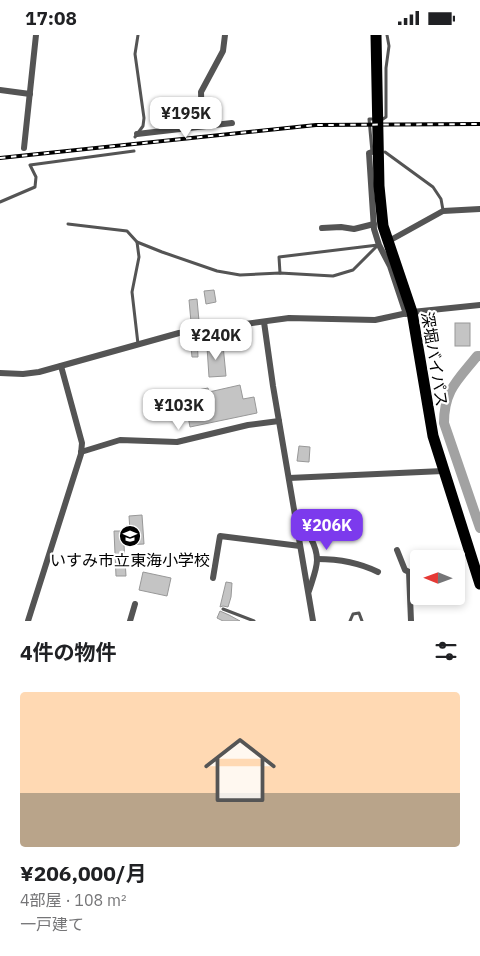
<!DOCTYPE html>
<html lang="ja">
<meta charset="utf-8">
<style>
body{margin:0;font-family:"IBM Plex Sans","Noto Sans JP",sans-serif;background:#f2f2f2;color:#202124;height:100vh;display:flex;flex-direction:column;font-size:19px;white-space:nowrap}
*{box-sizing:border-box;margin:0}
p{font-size:16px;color:#757577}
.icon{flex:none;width:28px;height:28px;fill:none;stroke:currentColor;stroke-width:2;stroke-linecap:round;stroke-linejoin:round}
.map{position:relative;height:586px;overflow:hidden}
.side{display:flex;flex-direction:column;background:#fff;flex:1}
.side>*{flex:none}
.needle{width:32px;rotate:271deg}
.fabs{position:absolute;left:410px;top:515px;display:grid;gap:10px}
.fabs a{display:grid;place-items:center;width:55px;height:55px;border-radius:5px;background:#fff;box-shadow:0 2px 8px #0003;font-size:25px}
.price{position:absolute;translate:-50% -42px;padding:0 11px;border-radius:10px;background:#fff;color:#222;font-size:16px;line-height:32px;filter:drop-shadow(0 1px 2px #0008)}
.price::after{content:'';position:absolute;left:50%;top:30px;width:15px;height:11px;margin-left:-8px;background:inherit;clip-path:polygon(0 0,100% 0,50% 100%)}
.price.active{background:#7c3aed;color:#fff}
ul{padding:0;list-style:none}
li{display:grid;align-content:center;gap:10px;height:265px;padding:0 20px}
li span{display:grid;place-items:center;height:155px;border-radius:5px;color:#555}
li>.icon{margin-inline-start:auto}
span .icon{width:90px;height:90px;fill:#fffc;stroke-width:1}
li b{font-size:21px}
h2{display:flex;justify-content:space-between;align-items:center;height:60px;padding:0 20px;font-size:21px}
.status{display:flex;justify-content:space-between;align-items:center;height:35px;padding:0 25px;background:#fff;direction:ltr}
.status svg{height:14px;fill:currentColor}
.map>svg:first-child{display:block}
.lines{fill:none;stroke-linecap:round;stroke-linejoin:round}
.river{stroke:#a2a2a2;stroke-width:10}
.building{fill:#c4c4c4;stroke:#989898}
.lane{stroke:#545454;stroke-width:3}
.street{stroke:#545454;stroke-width:6}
.highway{stroke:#000;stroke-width:11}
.rail-casing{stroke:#000;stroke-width:4}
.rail{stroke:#fff;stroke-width:2;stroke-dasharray:5.5;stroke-linecap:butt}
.labels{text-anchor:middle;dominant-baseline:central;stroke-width:4.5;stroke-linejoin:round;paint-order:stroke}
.street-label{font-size:16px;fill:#000;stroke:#fff}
.poi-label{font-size:16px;fill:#000;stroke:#fff}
</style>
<div class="status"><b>17:08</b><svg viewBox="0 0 49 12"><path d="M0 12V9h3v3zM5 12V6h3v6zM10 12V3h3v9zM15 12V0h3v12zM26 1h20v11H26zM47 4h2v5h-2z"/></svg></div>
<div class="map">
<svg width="480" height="586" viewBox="0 0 480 586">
<rect width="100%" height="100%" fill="#fff"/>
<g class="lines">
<path class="river" d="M480 321H477C458 345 444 355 444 388L480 493"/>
</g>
<g class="building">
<path d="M214 255 216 267 206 269 204 256Z"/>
<path d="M197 264 199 286 191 287 189 265Z"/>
<rect x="455" y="288" width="15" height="23"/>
<path d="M241 297V308L225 309 224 299Z"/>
<path d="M197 301 198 322H192L190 302Z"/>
<path d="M223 310 226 341 209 342 207 312Z"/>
<path d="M240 350 243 364 254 362 257 378 190 392 187 376 197 374 193 356 208 353 209 357Z"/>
<path d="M299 411 310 412 309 427 297 426Z"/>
<path d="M142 480 144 509 124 510 126 541H116L114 496H130L129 481Z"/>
<path d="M143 537 171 543 167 561 139 555Z"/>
<path d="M226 547 232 548 231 562 228 572 223 571 220 572Z"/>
<path d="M220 576 229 580 240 586H223L217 583Z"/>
</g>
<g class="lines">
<g class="lane">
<path d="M372 84H369L372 117"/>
<path d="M383 84 386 82V33L389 11 387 0"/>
<path d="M135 102 143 91 144 83 135 19 138 0"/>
<path d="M385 117 433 152 441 164 443 175"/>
<path d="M0 167 35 152 36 142 30 130 134 116"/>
<path d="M68 189 127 196 137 207 162 217 217 236 240 240 280 238 333 241 353 235 378 210"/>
<path d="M137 207 139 222 132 257 138 309"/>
<path d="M280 238 279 222 378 210"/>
<path d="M223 574 254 586"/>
<path d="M350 586 353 579 359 578 362 586"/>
</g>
<g class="street">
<path d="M0 55 30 59"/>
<path d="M202 91 201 57 223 16 225 0"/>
<path d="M137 99 232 88"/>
<path d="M24 113 36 0"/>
<path d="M372 117 369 118 374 194 379 210 390 231 406 279"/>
<path d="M322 193 341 192 354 194 374 189"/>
<path d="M387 207 443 176 480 174"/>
<path d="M264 287 273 351 313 586"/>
<path d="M0 338 23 339 39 337 179 298 289 283 375 285 412 277 480 270"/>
<path d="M81 417 120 405 177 407 248 390 279 386"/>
<path d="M289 443 443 436"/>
<path d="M297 483C306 495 317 509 317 525 317 534 312 546 309 556"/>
<path d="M312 505 328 494"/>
<path d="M397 515 405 535 409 537 411 586"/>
<path d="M317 524C339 524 358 527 378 537"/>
<path d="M213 543 220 501 300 511"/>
<path d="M28 586 81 419 82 408 61 331"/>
<path d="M130 586 135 569"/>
</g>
<path class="highway" d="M376 0 379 151 383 191 412 277 433 401 480 549"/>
<g class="rail-casing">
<path id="rail" d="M0 123 316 90 480 89"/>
</g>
<use href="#rail" class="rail"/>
</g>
<defs>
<g id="school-disc" transform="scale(1.125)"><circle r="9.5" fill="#000" stroke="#fff"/><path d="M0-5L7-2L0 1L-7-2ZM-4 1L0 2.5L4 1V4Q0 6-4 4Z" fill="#fff"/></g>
</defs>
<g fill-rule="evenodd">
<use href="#school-disc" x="130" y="501"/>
</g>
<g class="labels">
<g class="street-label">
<text transform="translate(435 324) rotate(81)">深堀バイパス</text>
</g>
<g class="poi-label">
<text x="130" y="525">いすみ市立東海小学校</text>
</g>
</g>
</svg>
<div class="fabs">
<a><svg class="needle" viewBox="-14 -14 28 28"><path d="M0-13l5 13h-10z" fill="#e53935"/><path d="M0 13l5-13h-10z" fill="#757577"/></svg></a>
</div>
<b class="price" style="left:186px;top:104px">¥195K</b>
<b class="price" style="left:216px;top:326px">¥240K</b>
<b class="price" style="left:179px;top:396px">¥103K</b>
<b class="price active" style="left:327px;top:516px">¥206K</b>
</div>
<section class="side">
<h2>4件の物件<svg class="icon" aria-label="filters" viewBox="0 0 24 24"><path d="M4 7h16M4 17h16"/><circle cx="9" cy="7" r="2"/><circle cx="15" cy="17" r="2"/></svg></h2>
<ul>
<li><span style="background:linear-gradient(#ffd9b3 65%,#b9a48a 0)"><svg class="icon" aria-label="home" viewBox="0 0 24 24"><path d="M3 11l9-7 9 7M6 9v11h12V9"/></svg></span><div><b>¥206,000/月</b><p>4部屋 · 108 m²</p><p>一戸建て</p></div></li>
</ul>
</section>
